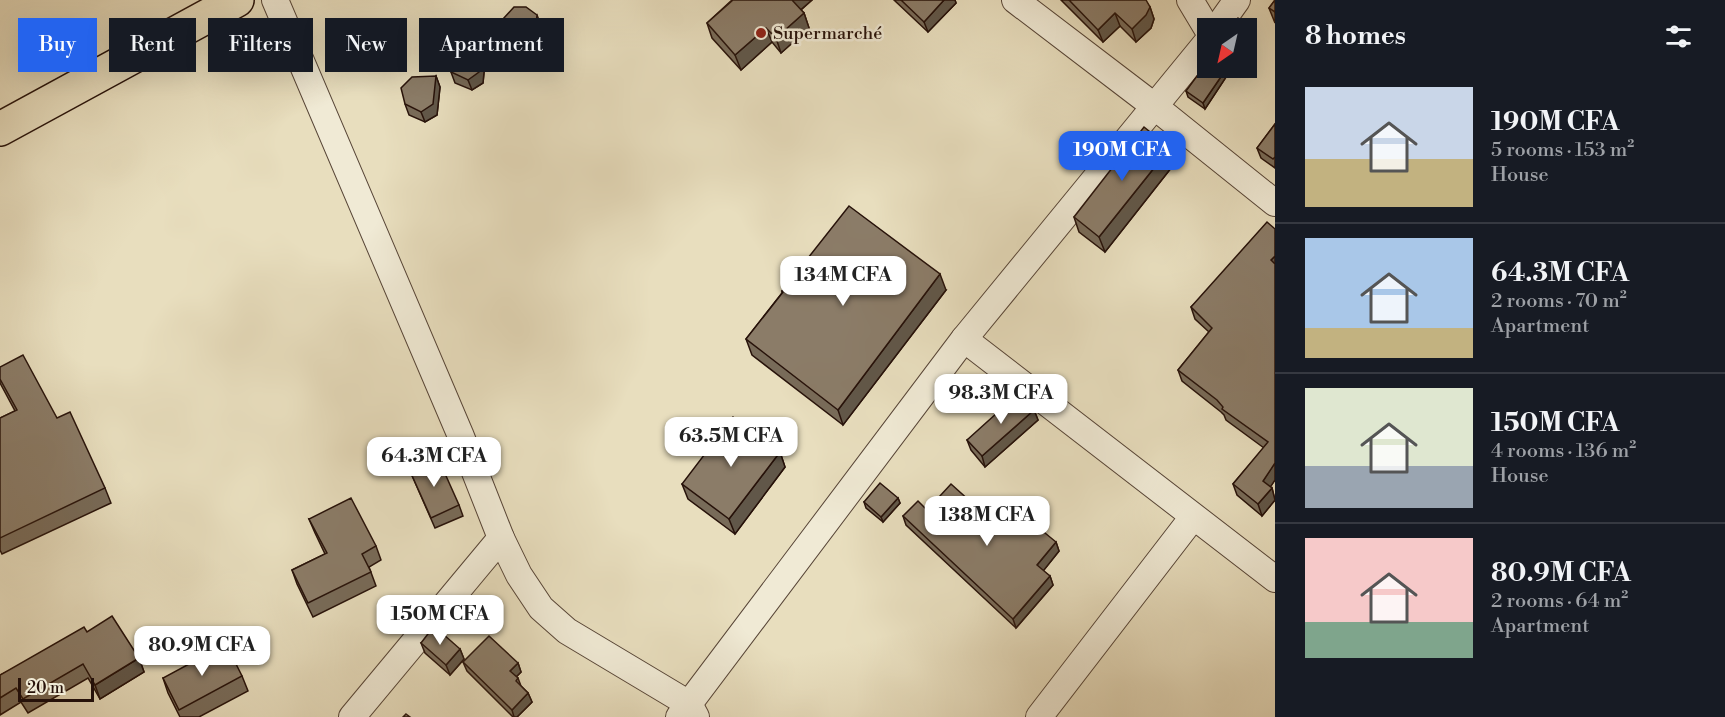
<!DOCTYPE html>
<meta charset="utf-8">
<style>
body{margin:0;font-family:"Libre Bodoni",serif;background:#20242c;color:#f1f3f6;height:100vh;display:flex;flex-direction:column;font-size:22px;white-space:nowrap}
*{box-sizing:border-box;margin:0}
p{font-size:20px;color:#9ea1a6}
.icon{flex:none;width:33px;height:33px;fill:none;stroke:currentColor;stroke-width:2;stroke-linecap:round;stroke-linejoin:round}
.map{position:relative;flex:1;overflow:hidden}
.drawer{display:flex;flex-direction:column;background:#171b24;width:450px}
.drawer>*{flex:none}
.hud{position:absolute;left:18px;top:18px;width:570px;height:54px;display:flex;gap:12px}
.needle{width:39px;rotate:214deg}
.tools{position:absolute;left:1197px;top:18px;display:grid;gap:12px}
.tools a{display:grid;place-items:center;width:60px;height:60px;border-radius:0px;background:#171b24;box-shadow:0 6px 24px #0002;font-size:30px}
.scale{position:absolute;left:18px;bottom:15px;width:76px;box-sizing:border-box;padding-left:6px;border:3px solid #27120a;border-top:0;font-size:16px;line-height:21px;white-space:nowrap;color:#27120a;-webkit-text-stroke:4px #f0ead5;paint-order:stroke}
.price{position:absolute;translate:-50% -51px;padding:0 14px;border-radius:12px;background:#fff;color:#222;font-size:20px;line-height:39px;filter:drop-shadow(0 2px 3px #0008)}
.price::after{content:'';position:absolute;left:50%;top:36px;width:18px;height:14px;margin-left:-9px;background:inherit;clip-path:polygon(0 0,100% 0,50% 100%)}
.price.current{background:#2563eb;color:#fff}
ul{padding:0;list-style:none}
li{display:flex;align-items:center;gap:18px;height:150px;padding:0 30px}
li+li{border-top:2px solid #363941}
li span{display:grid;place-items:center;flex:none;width:168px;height:120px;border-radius:0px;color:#555}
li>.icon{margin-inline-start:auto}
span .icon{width:72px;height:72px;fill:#fffc;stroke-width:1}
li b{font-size:26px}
h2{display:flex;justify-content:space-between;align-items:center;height:72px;padding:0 30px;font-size:26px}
.chip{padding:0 21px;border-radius:0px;background:#171b24;box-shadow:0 6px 24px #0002;font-size:21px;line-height:54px}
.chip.current{background:#2563eb;color:#fff}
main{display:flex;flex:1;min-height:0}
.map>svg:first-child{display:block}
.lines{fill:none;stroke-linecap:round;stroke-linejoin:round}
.minor-casing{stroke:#574537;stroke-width:28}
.trunk-casing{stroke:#27120a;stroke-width:36}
.minor{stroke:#f0ead5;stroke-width:26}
.trunk{stroke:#e8debe;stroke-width:33}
.wall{fill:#786b59;stroke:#27120a;stroke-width:1.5}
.shaded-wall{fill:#615749;stroke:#27120a;stroke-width:1.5}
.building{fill:#8b7c68;stroke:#27120a;stroke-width:1.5}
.poi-dot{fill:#8f2418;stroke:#f0ead5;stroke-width:2}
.labels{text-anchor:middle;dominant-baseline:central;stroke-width:5;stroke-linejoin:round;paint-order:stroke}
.poi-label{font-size:18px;fill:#27120a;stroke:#f0ead5;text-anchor:start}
</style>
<main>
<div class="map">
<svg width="1275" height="717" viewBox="0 0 1275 717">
<rect width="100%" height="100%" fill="#e8debe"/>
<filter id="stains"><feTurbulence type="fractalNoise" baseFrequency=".00333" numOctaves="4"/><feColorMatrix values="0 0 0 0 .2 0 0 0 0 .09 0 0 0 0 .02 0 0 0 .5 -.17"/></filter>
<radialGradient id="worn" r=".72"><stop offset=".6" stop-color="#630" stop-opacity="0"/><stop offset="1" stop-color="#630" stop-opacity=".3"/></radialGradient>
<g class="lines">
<g class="minor-casing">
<g id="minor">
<path d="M275 0 460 434 501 538 519 575 541 608 567 631 689 704 696 717"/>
<path d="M1015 0 1154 106 1275 203"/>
<path d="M1190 0 1208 30"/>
<path d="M1217 28 1237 0"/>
<path d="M964 339 1275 579"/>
<path d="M352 717 501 538"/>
<path d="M679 717 964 339 1208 41"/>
<path d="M1039 717 1193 517"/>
</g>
</g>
<g class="trunk-casing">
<path id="trunk" d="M0 129 237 0"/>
</g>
<use href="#minor" class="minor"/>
<use href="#trunk" class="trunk"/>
</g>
<g class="wall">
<path d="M732 0H812L801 10 804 13 809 28 781 53 772 42 741 70 712 38 707 23Z"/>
<path d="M894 0H955L956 3 928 32Z"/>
<path d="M1061 0H1145L1150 7 1154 19 1151 28 1136 42 1120 26 1103 42Z"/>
<path d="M1275 0V23L1269 8Z"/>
<path d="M541 25 539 46 527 53 511 45 507 35Z"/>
<path d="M482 52 485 62 483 83 472 90 455 83 451 72Z"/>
<path d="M1208 68H1232L1205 109 1188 97 1186 91Z"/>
<path d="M436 76 440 87 437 115 425 122 409 115 405 104Z"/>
<path d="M1275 124V168L1261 158 1257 148Z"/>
<path d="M1175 163 1105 252 1079 232 1074 217Z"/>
<path d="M1275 229V480L1270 487 1272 488 1275 500 1262 516 1237 495 1233 484 1264 448 1226 420 1224 415 1221 412 1182 381 1178 370 1209 332 1195 319 1191 307Z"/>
<path d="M946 290 843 425 752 355 746 339 782 293V291Z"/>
<path d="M0 367 57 418 105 488 111 503 2 554 0 550V418L15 411 0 383Z"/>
<path d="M1034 410 1038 420 985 467 971 450 967 440Z"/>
<path d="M780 452 785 467 735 534 688 499 682 484Z"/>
<path d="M410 471 459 505 463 516 435 528Z"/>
<path d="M898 498 900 503 883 522 866 508 864 502Z"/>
<path d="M927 510 997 523 1056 542 1059 551 1043 571 1050 576 1053 585 1016 628 906 525 903 516Z"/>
<path d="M309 519 376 546 381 560 369 567 376 586 313 617 297 584 292 570 325 554 315 533Z"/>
<path d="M87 632 139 658 144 672 100 699 88 678 28 713 21 702 0 715V675Z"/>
<path d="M421 643 460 649 464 659 450 675 425 653Z"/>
<path d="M463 662 518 663 521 672 516 677 518 678 521 686 528 693 532 702 517 717H513L467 671Z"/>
<path d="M242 676 248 691 199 717H180L168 693 163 678Z"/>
</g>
<g class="shaded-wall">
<path d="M792 0H812L797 13Z"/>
<path d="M944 0H955L956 3 928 32 924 22Z"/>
<path d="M1150 7 1154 19 1151 28 1136 42 1132 29Z"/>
<path d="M804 13 809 28 781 53 776 38Z"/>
<path d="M1115 13 1120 26 1103 42 1098 30Z"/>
<path d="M537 15 541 25 539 46 527 53 523 43Z"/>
<path d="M766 28 772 42 741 70 735 55Z"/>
<path d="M1253 28 1255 34 1246 46V38Z"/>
<path d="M482 52 485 62 483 83 472 90 468 80Z"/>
<path d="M1227 68H1232L1205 109 1203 103Z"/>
<path d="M436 76 440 87 437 115 425 122 421 112Z"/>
<path d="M1170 148 1175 163 1105 252 1099 237Z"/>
<path d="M1275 256V271L1271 260Z"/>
<path d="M940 274 946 290 843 425 838 410Z"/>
<path d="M1034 410 1038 420 985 467 982 456Z"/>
<path d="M780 452 785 467 735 534 729 519Z"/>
<path d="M1275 463V480L1267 492 1263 481Z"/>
<path d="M1272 488 1275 500 1262 516 1258 504Z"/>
<path d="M898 498 900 503 883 522 881 517Z"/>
<path d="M1056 542 1059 551 1040 575 1037 565Z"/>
<path d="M1050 576 1053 585 1016 628 1013 619Z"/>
<path d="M460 649 464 659 450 675 446 665Z"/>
<path d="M139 658 144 672 100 699 95 685Z"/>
<path d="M518 663 521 672 513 680 510 671Z"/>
<path d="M528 693 532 702 517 717H514L512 710Z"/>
</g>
<g class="building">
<path d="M733 0H792L804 13 776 38 766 28 735 55 707 23Z"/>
<path d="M901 0H944L924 22Z"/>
<path d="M1069 0H1146L1150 7 1146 15 1132 29 1115 13 1098 30Z"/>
<path d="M1275 0V12L1269 8Z"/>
<path d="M514 7H526L537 15 535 35 523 43 507 35 503 19Z"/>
<path d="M1238 18 1253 28 1246 38V28H1231Z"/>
<path d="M470 44 482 52 479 72 468 80 451 72 447 56 458 45Z"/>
<path d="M1208 61V68H1227L1203 103 1186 91Z"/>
<path d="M436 76 433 104 421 112 405 104 401 88 412 77Z"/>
<path d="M1275 124V157L1273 159 1257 148Z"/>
<path d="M1144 127 1170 148 1099 237 1074 217Z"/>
<path d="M849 206 940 274 838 410 746 339 783 292 782 291Z"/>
<path d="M1267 222 1275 229V256L1271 260 1275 264V463L1263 481 1272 488 1258 504 1233 484 1268 442 1222 409 1223 407 1217 400 1178 370 1212 328 1191 307Z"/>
<path d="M23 355 57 418 70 412 105 488 0 538V418L17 410 0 379V367Z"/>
<path d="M1019 393 1034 410 982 456 967 440Z"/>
<path d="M733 417 780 452 729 519 682 484Z"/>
<path d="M438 458 459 505 431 518 410 471Z"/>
<path d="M880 483 898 498 881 517 864 502Z"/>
<path d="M951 484 981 511 982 510 997 523 1011 505 1056 542 1037 565 1050 576 1013 619 903 516 918 501 927 510Z"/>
<path d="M351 498 376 546 362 554 371 572 308 603 292 570 327 553 309 519Z"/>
<path d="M112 616 139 658 95 685 83 664 23 699 16 688 0 698V675L84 627 87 632Z"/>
<path d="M434 626 460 649 446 665 421 643Z"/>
<path d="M489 636 518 663 510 671 518 678 516 681 528 693 512 710 463 662Z"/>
<path d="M226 644 242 676 179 710 163 678Z"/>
<path d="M406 714 410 717H403Z"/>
</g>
<circle class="poi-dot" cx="761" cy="33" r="6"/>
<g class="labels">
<g class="poi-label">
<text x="773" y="33">Supermarché</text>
</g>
</g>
<rect width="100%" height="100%" filter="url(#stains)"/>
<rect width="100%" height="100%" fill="url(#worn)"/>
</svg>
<div class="tools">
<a><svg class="needle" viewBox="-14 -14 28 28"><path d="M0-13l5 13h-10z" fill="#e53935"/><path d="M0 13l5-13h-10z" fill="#9ea1a6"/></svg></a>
</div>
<div class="scale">20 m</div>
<b class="price current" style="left:1122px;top:182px">190M CFA</b>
<b class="price" style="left:843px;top:307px">134M CFA</b>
<b class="price" style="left:1001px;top:425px">98.3M CFA</b>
<b class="price" style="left:731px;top:468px">63.5M CFA</b>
<b class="price" style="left:434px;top:488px">64.3M CFA</b>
<b class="price" style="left:987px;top:547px">138M CFA</b>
<b class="price" style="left:440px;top:646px">150M CFA</b>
<b class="price" style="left:202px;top:677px">80.9M CFA</b>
<div class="hud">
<a class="chip current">Buy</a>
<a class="chip">Rent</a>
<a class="chip">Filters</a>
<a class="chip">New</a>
<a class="chip">Apartment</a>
</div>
</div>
<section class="drawer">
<h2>8 homes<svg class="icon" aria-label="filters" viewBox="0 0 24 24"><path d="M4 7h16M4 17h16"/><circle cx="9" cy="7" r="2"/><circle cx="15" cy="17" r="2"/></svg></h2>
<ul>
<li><span style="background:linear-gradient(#c9d6e8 60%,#c2b280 0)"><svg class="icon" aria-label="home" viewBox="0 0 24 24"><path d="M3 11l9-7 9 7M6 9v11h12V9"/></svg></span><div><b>190M CFA</b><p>5 rooms · 153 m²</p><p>House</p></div></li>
<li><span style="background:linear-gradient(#a9c7e8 75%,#c2b280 0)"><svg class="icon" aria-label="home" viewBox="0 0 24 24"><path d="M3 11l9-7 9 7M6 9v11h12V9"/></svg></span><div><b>64.3M CFA</b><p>2 rooms · 70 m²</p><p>Apartment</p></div></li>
<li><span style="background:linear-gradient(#dfe7d0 65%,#9aa5b1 0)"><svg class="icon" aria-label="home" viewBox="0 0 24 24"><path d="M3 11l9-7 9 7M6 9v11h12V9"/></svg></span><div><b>150M CFA</b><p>4 rooms · 136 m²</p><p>House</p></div></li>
<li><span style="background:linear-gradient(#f6c9c9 70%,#7fa58c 0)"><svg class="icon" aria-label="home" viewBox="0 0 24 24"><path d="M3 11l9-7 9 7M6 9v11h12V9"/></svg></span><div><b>80.9M CFA</b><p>2 rooms · 64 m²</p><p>Apartment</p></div></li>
</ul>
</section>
</main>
